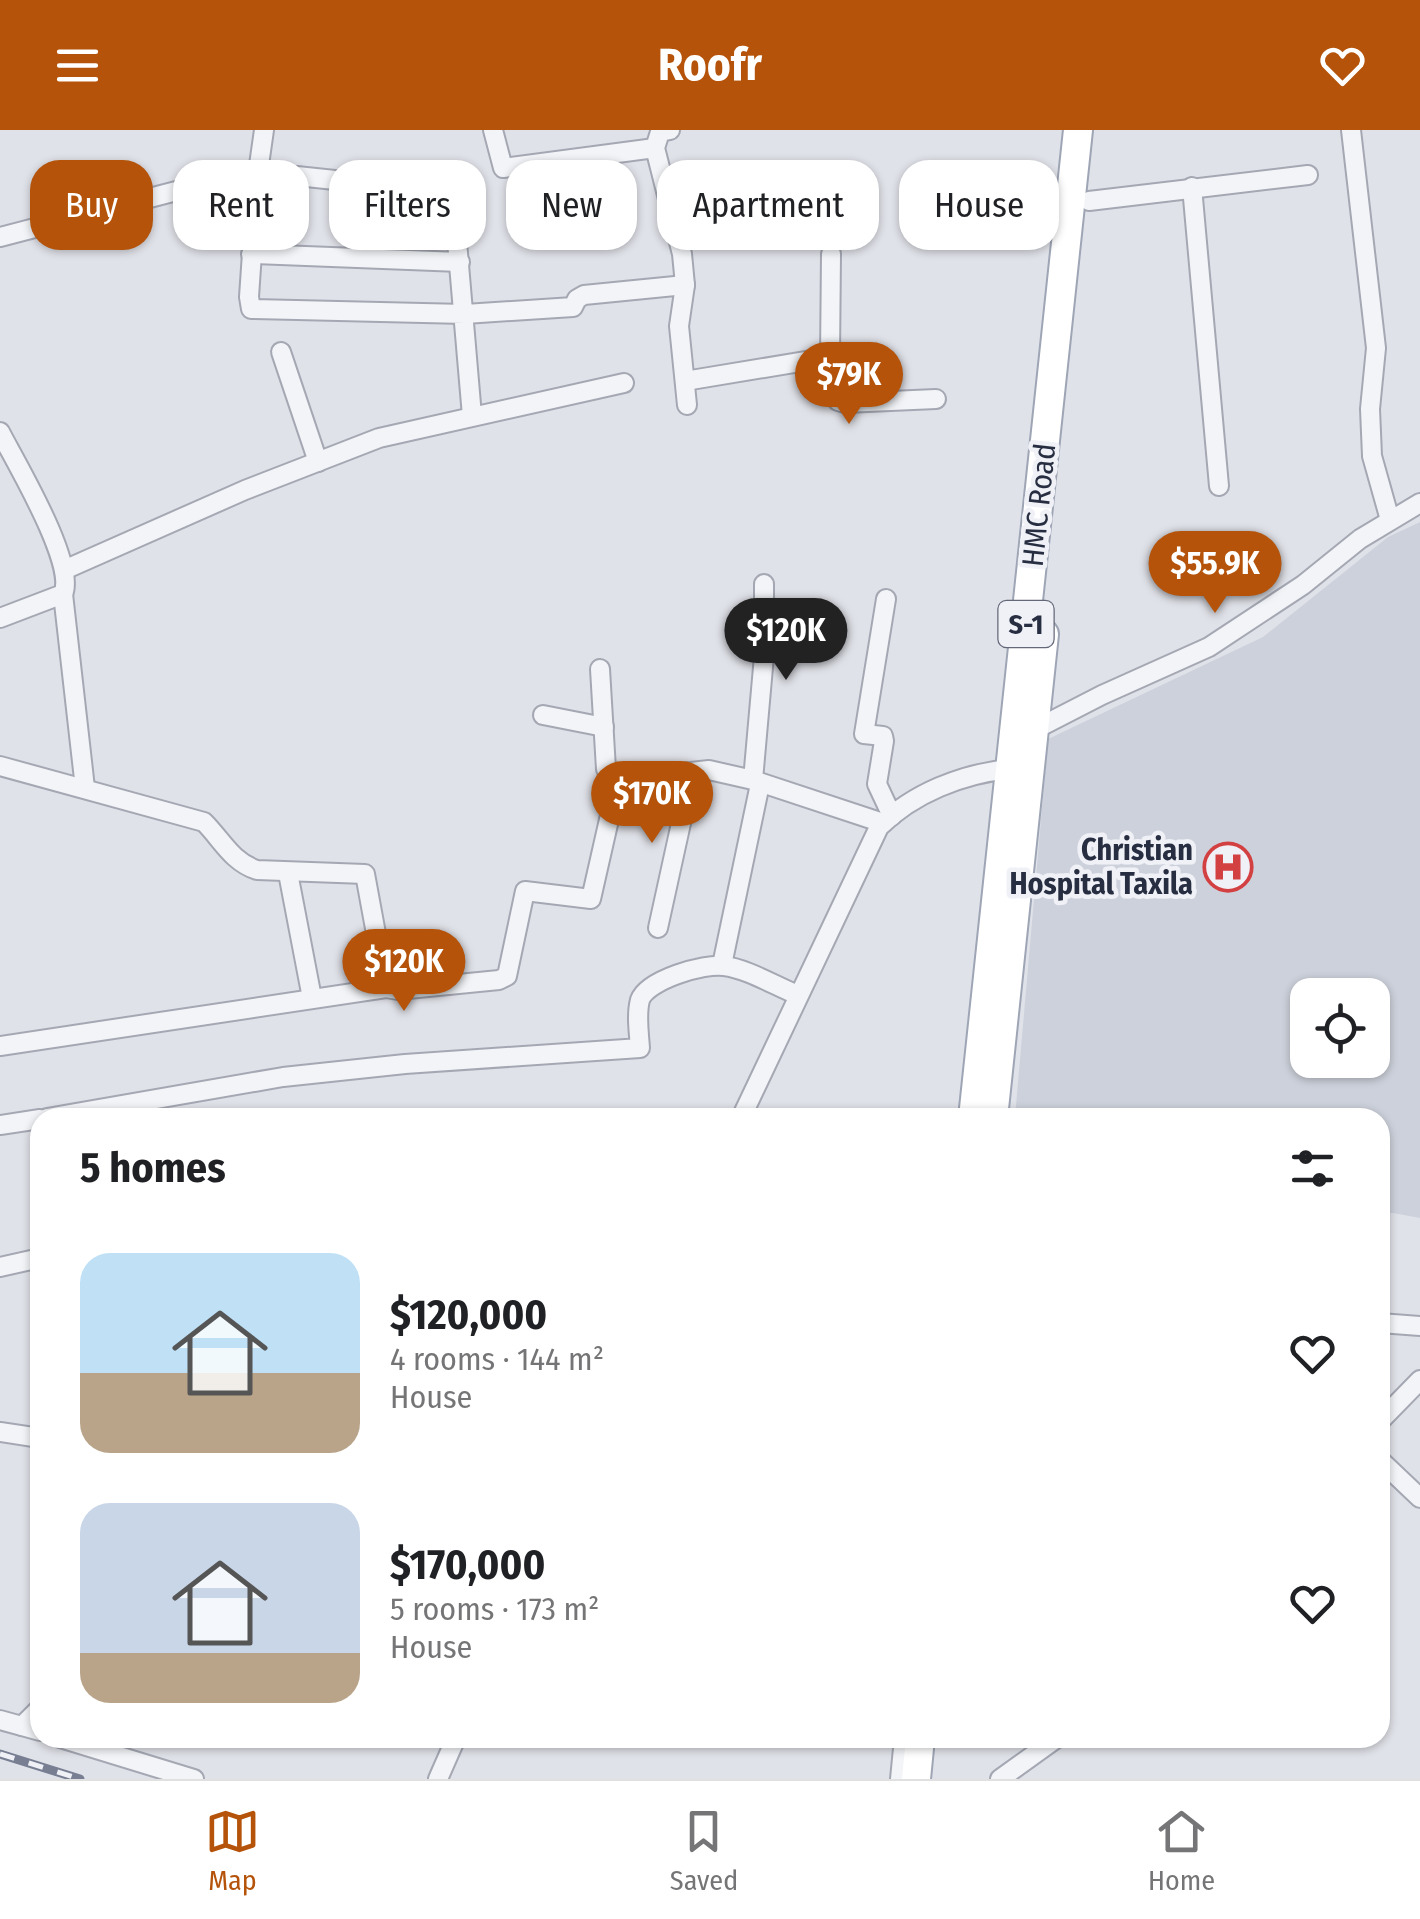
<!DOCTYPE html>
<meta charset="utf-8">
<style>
body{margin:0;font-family:"Fira Sans Condensed",sans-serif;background:#f2f2f2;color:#202124;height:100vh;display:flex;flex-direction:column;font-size:38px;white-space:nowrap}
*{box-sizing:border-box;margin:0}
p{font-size:32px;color:#757577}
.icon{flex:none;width:55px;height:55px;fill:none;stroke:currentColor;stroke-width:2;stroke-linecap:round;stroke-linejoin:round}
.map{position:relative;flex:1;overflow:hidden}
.side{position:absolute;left:30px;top:978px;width:1360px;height:640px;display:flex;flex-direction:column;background:#fff;border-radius:30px;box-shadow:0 2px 8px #0004}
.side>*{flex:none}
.top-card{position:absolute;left:30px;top:30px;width:1360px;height:90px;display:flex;gap:20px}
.fabs{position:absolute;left:1290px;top:848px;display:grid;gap:20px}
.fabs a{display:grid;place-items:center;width:100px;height:100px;border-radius:20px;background:#fff;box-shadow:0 2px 8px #0004;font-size:50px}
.price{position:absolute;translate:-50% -85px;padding:0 22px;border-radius:35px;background:#b45309;color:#fff;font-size:32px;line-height:65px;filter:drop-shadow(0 2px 5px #0008)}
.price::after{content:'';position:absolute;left:50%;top:60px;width:30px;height:22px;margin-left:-15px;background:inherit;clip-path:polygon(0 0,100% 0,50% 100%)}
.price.on{background:#222;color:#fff}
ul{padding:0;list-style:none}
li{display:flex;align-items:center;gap:30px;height:250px;padding:0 50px}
li span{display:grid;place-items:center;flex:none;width:280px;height:200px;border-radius:30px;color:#555}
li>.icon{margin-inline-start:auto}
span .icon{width:120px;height:120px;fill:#fffc;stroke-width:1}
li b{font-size:42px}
h2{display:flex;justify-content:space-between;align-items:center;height:120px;padding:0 50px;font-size:42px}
.chip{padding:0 35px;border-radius:30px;background:#fff;box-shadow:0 2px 8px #0004;font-size:35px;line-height:90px}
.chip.on{background:#b45309;color:#fff}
header{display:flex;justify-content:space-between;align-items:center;height:130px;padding:0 50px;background:#b45309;color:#fff;font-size:45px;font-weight:700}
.dock{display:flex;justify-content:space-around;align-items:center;height:140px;border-top:2px solid #e0e0e0;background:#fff;font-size:28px;color:#757577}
.dock a{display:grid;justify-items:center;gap:5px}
.dock .on{color:#b45309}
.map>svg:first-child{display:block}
.built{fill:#cdd1db;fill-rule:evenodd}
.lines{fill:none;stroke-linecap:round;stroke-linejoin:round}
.street-casing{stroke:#a5a8b3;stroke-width:22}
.primary-casing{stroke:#9ea5b5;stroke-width:32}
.street{stroke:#f2f4f7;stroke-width:18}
.primary{stroke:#fff;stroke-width:28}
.rail-casing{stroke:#787f93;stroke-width:9}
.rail{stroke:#eff1f7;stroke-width:5;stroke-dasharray:15;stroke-linecap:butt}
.labels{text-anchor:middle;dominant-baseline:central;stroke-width:9;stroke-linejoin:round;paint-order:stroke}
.shield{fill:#eff1f7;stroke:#646878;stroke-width:2.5}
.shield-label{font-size:28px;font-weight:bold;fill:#282e41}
.street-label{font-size:30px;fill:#282e41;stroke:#eff1f7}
.poi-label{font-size:30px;font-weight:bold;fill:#282e41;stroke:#eff1f7;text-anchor:end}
</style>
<header><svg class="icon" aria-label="menu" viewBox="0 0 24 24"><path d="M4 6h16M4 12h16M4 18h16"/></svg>Roofr<svg class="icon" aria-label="heart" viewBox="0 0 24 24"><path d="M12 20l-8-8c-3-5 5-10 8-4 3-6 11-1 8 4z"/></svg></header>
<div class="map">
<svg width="1420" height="1649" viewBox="0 0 1420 1649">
<rect width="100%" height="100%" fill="#e0e2e9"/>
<path class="built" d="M1420 392V1088L1393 1083 1380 1084V988L1015 987 1048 609 1263 507 1388 407ZM1308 865H1372V930H1308Z"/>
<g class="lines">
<g class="street-casing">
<g id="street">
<path d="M493 0 503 38 655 18"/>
<path d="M670 0 660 2 655 18 682 124 685 155 679 196 687 275"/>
<path d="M1351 0 1376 218 1370 279 1372 326 1390 390"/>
<path d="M1192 57 1219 356"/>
<path d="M1089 71 1308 45"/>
<path d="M0 107 184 59 257 49 264 0"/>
<path d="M251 124 460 132"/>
<path d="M281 222 318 332"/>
<path d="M830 227 838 271 845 273 936 269"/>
<path d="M685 251 830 227 831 124"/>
<path d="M472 286 453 65 448 62 297 46 257 49 249 167 251 179 465 184 573 177 577 169 584 165 685 155"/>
<path d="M0 302C16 333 77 435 63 464L0 488"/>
<path d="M64 440 245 360 379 308 624 253"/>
<path d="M63 464 85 658"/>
<path d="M886 469 864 604 883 606 884 611 877 654 892 686"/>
<path d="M600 539 606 639 611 647 618 650 709 640 753 650 883 693"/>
<path d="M543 585 604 597"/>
<path d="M1030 602 1102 565 1209 517 1303 455 1360 409 1420 373"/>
<path d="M0 636 204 692C222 710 232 732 257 740L365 744 386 858"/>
<path d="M753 650 764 526V454"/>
<path d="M288 743 312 868"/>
<path d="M658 798 692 643"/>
<path d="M722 835 760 654"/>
<path d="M0 916 386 858 398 860 499 850 507 846 525 761 591 769 618 650"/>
<path d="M47 988 283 947 405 934 640 918C639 903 636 885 640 870 647 850 704 833 724 836 748 839 775 856 798 865"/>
<path d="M741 988 879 697C913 663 962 644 1009 639"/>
<path d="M0 995 40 989"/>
<path d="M0 1137 40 1128"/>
<path d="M1380 1193 1420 1196"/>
<path d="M1380 1291 1420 1250"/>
<path d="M0 1302 40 1308"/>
<path d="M1380 1330 1420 1368"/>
<path d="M0 1590 40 1601"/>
<path d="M22 1596 40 1578"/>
<path d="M60 1608 194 1649"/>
<path d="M438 1649 456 1608"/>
<path d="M900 1649 904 1608"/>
<path d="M1000 1649 1057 1608"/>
</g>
</g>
<g class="primary-casing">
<g id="primary">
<path d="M973 988 1078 0"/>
<path d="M993 988 1044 504"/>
<path d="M916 1649 920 1608"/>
</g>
</g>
<use href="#street" class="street"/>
<use href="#primary" class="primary"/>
<g class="rail-casing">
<path id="rail" d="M0 1624 80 1649"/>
</g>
<use href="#rail" class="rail"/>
</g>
<defs>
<g id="hospital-ring" transform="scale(2.5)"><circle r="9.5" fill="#eff1f7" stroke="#d34042" stroke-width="1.5"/><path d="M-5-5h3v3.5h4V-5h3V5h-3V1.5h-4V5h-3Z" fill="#d34042"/></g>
</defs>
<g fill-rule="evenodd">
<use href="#hospital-ring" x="1228" y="737"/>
</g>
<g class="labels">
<rect class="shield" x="998.5" y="471" width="55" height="46" rx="8"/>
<g class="shield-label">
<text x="1026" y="494">S-1</text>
</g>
<g class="street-label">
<text transform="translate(1039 375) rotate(-84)">HMC Road</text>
</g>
<g class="poi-label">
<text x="1193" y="720">Christian<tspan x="1193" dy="34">Hospital Taxila</tspan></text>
</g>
</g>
</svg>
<div class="fabs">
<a><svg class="icon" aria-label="locate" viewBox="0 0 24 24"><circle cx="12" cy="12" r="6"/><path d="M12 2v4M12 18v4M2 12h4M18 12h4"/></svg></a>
</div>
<b class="price" style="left:849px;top:297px">$79K</b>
<b class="price" style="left:1215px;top:486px">$55.9K</b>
<b class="price on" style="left:786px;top:553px">$120K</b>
<b class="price" style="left:652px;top:716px">$170K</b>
<b class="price" style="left:404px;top:884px">$120K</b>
<div class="top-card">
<a class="chip on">Buy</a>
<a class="chip">Rent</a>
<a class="chip">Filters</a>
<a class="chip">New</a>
<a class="chip">Apartment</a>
<a class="chip">House</a>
</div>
<section class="side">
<h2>5 homes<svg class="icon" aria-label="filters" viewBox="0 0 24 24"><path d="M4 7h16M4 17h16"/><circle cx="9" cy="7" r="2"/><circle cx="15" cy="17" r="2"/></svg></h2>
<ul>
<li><span style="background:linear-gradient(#bfe0f5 60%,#b9a48a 0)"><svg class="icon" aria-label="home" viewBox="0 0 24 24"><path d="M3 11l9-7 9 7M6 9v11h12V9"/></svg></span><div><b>$120,000</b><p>4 rooms · 144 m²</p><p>House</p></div><svg class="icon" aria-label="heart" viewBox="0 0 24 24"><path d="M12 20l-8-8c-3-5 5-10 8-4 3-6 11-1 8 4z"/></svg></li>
<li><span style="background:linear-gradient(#c9d6e8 75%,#b9a48a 0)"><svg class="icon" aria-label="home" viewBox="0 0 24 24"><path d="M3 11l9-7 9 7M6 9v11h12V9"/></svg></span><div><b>$170,000</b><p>5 rooms · 173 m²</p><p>House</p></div><svg class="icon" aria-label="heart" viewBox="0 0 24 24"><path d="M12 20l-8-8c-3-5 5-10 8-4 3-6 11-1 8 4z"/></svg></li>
</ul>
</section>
</div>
<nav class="dock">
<a class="on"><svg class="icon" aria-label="map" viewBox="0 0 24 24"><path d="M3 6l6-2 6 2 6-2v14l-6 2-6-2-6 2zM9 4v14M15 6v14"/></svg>Map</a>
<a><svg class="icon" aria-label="saved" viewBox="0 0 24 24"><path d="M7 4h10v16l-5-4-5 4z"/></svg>Saved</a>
<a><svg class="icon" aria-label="home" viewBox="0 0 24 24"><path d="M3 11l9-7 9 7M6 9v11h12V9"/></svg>Home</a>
</nav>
